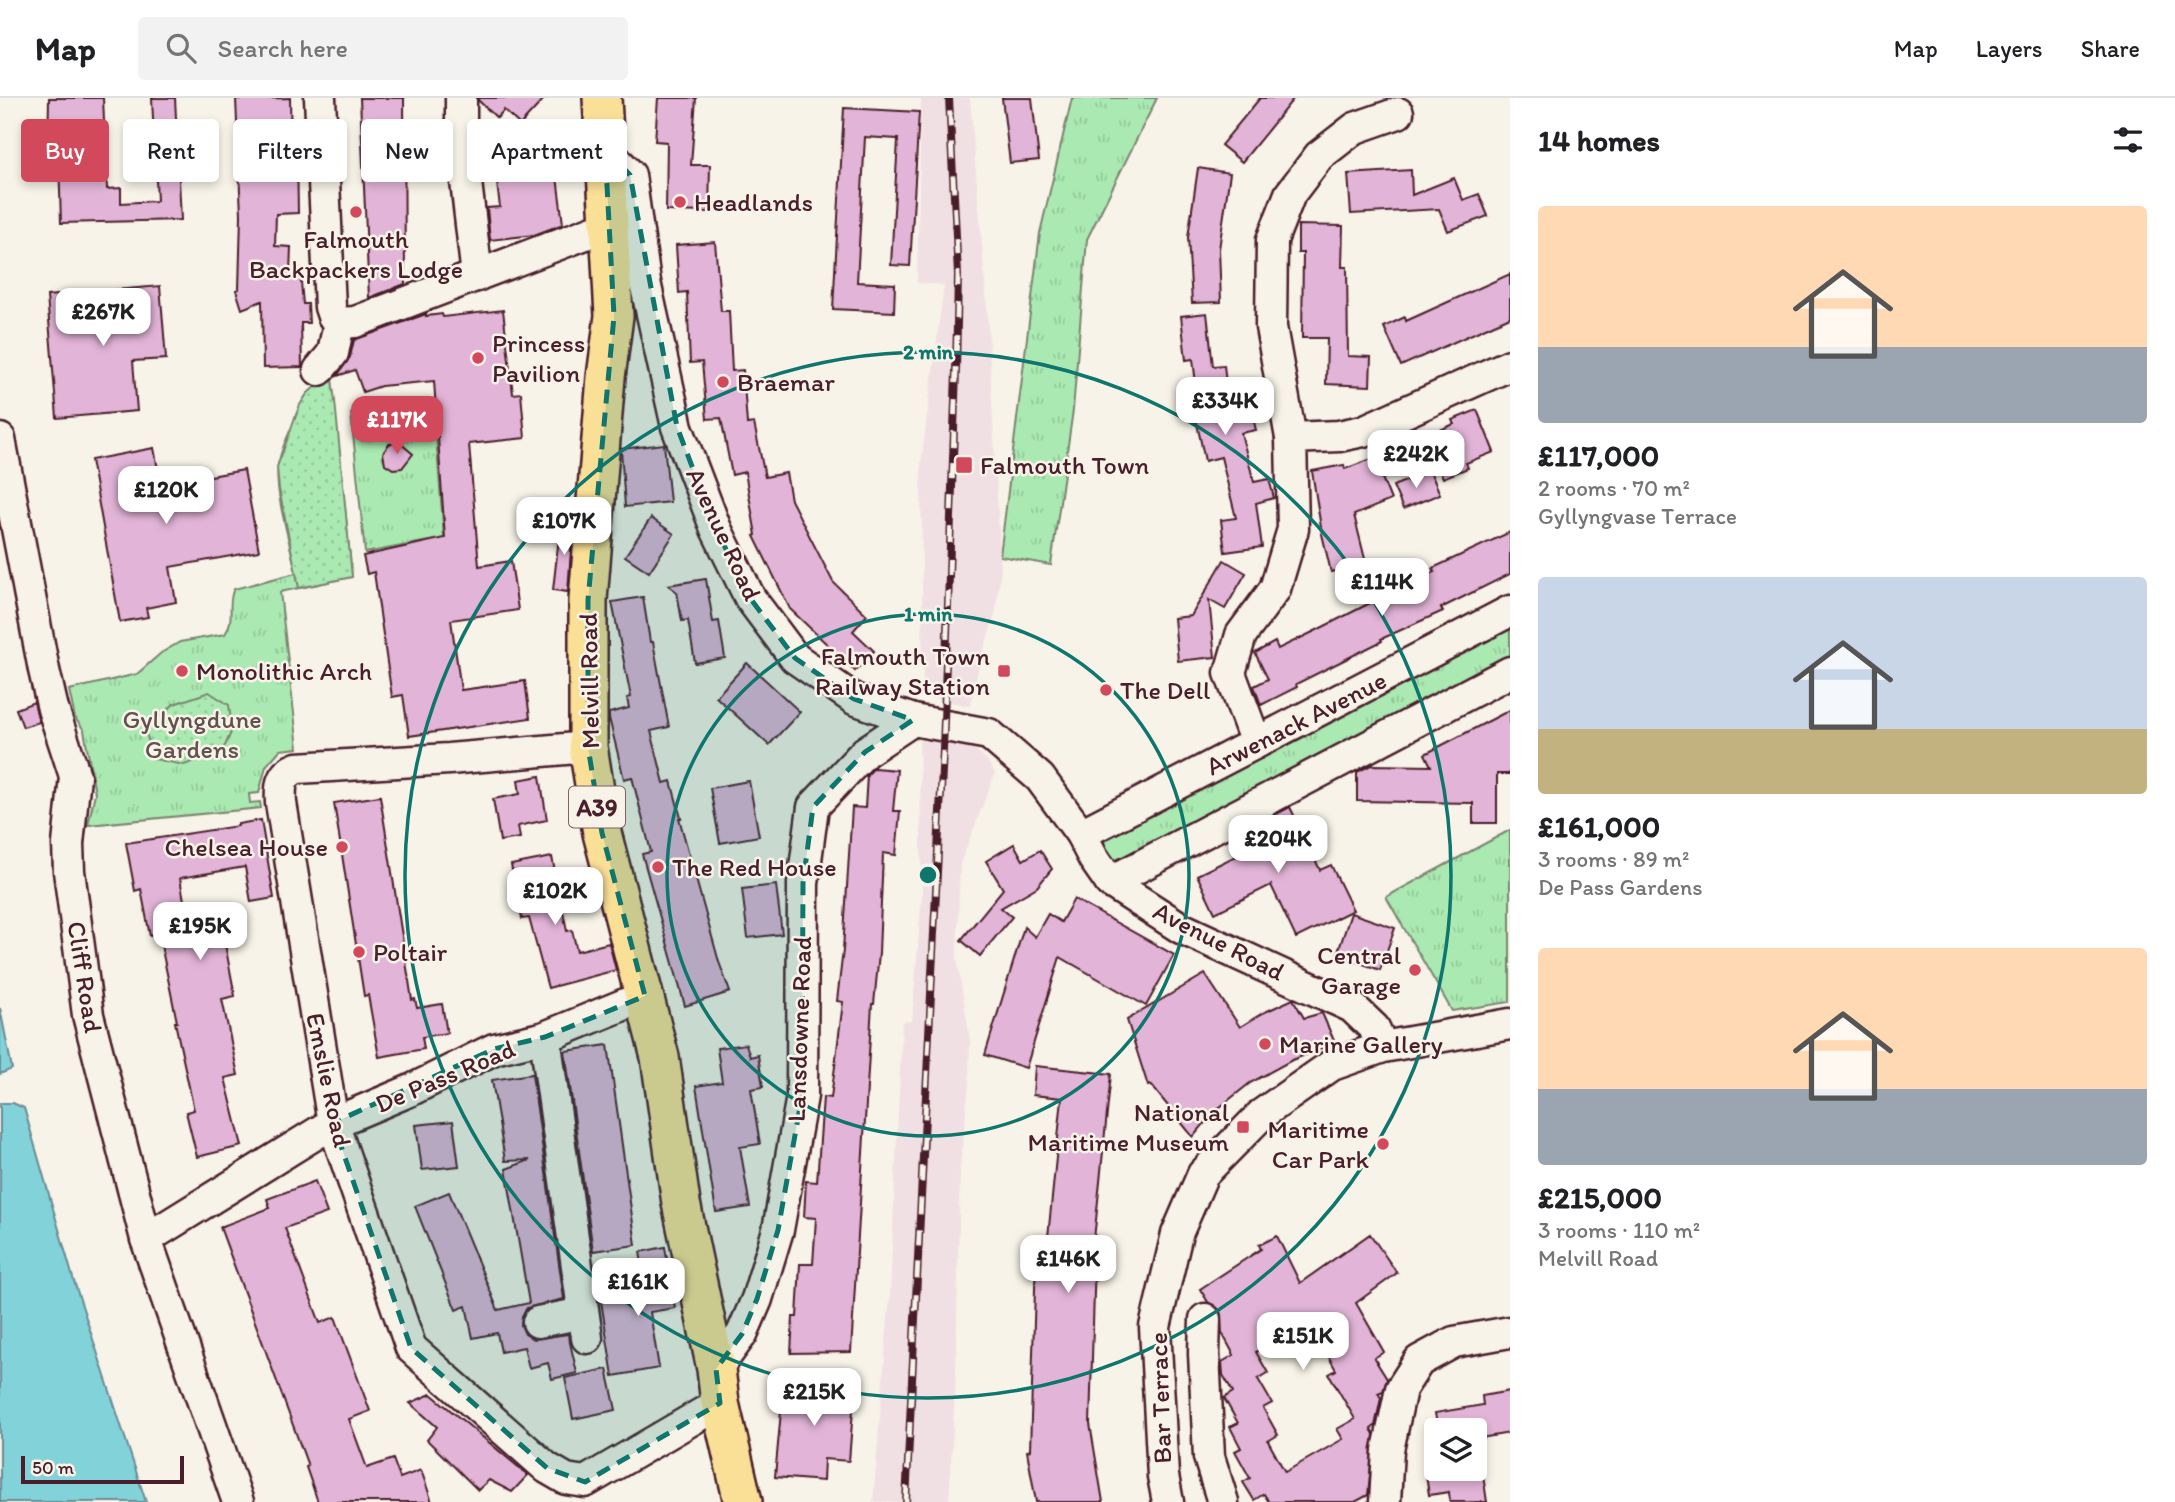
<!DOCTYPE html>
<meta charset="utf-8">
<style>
body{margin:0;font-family:Itim,sans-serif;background:#f2f2f2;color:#202124;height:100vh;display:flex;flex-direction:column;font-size:26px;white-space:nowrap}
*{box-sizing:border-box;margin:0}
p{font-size:23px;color:#757577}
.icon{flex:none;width:38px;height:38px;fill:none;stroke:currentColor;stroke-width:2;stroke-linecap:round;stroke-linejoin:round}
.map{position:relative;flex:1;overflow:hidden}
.side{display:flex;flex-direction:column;background:#fff;width:665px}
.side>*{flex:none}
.top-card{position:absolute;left:21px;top:21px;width:665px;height:63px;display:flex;gap:14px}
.buttons{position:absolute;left:1424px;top:1320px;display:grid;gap:14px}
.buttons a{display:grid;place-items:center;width:63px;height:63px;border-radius:7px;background:#fff;box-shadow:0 4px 10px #0003;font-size:35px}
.scale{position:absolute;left:21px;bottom:18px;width:163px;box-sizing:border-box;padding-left:7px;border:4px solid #4a1f2b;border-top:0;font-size:19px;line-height:24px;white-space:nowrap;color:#4a1f2b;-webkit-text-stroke:5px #f7f3e8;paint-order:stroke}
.price{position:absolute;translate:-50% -60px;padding:0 16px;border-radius:14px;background:#fff;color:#222;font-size:23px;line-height:46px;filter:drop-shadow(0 2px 4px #0008)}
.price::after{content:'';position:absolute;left:50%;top:42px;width:21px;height:16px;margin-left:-10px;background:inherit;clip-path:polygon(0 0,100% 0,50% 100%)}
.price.selected{background:#d1495b;color:#fff}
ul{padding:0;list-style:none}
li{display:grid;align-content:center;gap:14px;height:371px;padding:0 28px}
li span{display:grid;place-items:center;height:217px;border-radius:7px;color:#555}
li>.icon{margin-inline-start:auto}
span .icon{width:126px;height:126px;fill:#fffc;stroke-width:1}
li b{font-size:30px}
h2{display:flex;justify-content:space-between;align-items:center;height:84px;padding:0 28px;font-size:30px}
.chip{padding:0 24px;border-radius:7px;background:#fff;box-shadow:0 4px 10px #0003;font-size:24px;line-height:63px}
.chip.selected{background:#d1495b;color:#fff}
header{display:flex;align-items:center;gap:42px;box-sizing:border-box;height:98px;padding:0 35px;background:#fff;border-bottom:2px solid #e0e0e0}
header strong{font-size:33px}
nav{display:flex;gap:38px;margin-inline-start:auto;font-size:24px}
.search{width:490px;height:63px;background:#f2f2f2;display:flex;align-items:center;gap:18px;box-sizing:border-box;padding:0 24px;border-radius:7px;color:#757577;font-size:26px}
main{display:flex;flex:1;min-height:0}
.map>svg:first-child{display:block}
.built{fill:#f1e0e3}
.grass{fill:url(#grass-tufts);stroke:#7a846e;stroke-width:2}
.garden{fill:url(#garden-dots);stroke:#7a846e;stroke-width:2}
.water{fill:#81d2d9;stroke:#6b8a93;stroke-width:2}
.building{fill:#e2b4d7;stroke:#4a1f2b;stroke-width:2;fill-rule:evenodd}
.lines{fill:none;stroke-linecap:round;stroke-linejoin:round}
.minor-casing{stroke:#4a1f2b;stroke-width:35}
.major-casing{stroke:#4a1f2b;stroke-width:42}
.minor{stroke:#f7f3e8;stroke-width:30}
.major{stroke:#fadf96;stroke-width:37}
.rail-casing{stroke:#4a1f2b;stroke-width:8}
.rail{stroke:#f7f3e8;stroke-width:5;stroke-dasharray:16;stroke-linecap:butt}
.marked{fill:#0f766e;fill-opacity:0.2;stroke:#0f766e;stroke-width:5;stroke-dasharray:14 9;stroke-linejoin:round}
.ring{fill:none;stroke:#0f766e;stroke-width:3.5}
.poi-dot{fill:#d1495b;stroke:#f7f3e8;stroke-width:2.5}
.labels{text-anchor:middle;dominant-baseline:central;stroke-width:5;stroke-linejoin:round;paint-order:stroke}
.shield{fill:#f7f3e8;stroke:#7e5f64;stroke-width:2}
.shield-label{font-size:24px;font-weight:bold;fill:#4a1f2b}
.poi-label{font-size:26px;fill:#4a1f2b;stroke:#f7f3e8;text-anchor:start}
.street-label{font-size:26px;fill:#4a1f2b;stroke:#f7f3e8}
.park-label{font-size:26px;fill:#62524d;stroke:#f7f3e8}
.centre{fill:#0f766e;stroke:#f7f3e8;stroke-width:3.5}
.ring-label{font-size:21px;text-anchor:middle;font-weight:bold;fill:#0f766e;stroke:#f7f3e8;stroke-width:5;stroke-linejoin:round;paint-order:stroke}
</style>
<header>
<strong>Map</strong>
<div class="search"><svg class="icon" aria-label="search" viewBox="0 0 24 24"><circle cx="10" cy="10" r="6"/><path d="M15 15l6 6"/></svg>Search here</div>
<nav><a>Map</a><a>Layers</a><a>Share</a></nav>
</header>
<main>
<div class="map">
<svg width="1510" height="1404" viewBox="0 0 1510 1404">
<defs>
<pattern id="grass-tufts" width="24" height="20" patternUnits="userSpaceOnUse" patternTransform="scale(1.75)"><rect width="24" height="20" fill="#aaeab2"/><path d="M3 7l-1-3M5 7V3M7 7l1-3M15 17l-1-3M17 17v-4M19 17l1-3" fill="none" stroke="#94c899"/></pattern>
<pattern id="garden-dots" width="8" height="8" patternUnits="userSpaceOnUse" patternTransform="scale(1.75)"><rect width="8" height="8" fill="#aaeab2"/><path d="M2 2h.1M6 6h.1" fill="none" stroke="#94c899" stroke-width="1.8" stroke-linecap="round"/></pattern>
</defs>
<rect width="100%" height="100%" fill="#f7f3e8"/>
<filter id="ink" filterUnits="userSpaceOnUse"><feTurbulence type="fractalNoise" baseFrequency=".0143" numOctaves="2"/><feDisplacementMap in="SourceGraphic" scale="14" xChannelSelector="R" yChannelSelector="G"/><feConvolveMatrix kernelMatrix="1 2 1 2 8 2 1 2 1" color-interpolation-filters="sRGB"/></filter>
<g filter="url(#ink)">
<g class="built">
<path d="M921 0H970L987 208 1001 472 995 517 980 564 970 608 923 598 921 366 944 187 917 185Z"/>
<path d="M919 635 970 647 987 662 995 676 960 766 957 860 970 941 969 986 960 1070 956 1278 949 1404H873L890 1196 902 924 912 923 922 795Z"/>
</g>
<g class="grass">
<path d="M1072 0H1157L1087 141 1073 312 1051 467 1000 458 1040 135Z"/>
<path d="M332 282 352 479 280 494 298 650 280 652 266 668 259 695 249 696 250 705 260 704 261 710 88 727 95 695 84 632 75 620 69 592 137 576 161 555 180 544 225 536C236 521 226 505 234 491L296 475C291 447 274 394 278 369 279 355 287 341 292 328 300 303 307 291 332 282Z"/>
<path d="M433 301 444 440 365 455 351 316 356 308Z"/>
<path d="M1510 518V570L1111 780 1088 738Z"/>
<path d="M1510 732V904L1452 913 1386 799Z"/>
</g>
<g class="garden">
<path d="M328 277 332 282 335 303 352 479 299 490 279 391 277 369 300 307 307 296Z"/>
<path d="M209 594 229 607 232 632 225 648 204 660 184 667 154 661 145 632 174 606Z"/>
</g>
<g class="water">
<path d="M0 910 12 971 0 976Z"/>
<path d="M0 1005H13L24 1010 73 1180 146 1404H0Z"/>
</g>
<g class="building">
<path d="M49 0H103L107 91 121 90V105L157 103 152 0H175L181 122 61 125 59 60 48 54Z"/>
<path d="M290 0 291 52H297L298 115 276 116 275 148 291 149 290 174 300 173 303 206H308L309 225H301L302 269 263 270 262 203 242 211 236 192 239 191 241 117 236 1Z"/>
<path d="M360 0H404L405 186 369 200Z"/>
<path d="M479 0H545L520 27 504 12 497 20 479 3Z"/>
<path d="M658 0H696L691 67H710L709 114 666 113 667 44 655 43Z"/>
<path d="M1002 0H1032L1039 62 1010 65Z"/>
<path d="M1260 0H1294L1242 64 1221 47Z"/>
<path d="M844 10 919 14 910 168 891 167 898 41 865 39 857 184 895 186 894 214 833 211Z"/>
<path d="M553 47 563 126 534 137 490 142 487 110 500 109 493 54Z"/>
<path d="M1198 70 1230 75 1219 151 1221 204 1192 205 1188 139Z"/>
<path d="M1411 72 1412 97 1454 80 1463 102 1479 96 1488 118 1448 133 1439 111 1351 116 1348 76Z"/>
<path d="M1298 127 1343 128 1342 169H1347L1348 258 1371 259 1370 288 1326 286 1327 240H1302L1303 155H1298Z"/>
<path d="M715 144 721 213H729L732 273 743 272 747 326 754 325 765 379 786 375 791 402 833 484 867 517 853 533 874 553 855 573 790 511 754 438 756 437 745 374 732 377 721 320 707 321 702 264 690 265 687 194 679 195 676 147Z"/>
<path d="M1510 176V219L1401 268 1384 229 1405 219 1406 223Z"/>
<path d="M160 188 166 261 133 263 137 313 57 320 47 198Z"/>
<path d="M503 212 513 296 521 295 525 340 469 346 479 468 511 463 518 512 451 522 461 592 525 583 530 620 409 638 403 597 392 599 374 474 367 476 363 458 445 440 434 283 381 288 363 294 355 272 337 278 350 259 354 242 426 216V218L442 216 443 219Z"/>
<path d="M1207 215 1213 268 1224 267 1229 314 1250 308 1256 332 1241 335 1254 384 1269 381 1274 400 1256 405 1262 449 1225 454 1221 422 1236 420 1221 359 1205 363 1196 321 1200 320 1193 261 1186 262 1181 218Z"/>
<path d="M1477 312 1494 354 1466 365 1468 370 1443 380 1426 338 1454 326 1452 322Z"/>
<path d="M400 345 413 356 402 370 393 371 385 366 383 355 389 346Z"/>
<path d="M664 346 670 404 625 409 621 351Z"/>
<path d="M154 350 161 387 244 372 259 453 170 469 176 504 146 510 148 519 120 524 91 362Z"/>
<path d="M1374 360 1391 402 1354 417 1366 465 1331 474 1322 436 1312 373 1344 367 1345 371Z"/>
<path d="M1430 373 1440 396 1403 411 1393 388Z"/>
<path d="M651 420 674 436 649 474 625 458Z"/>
<path d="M561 421 573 423 568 494 553 492Z"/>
<path d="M1510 434V476L1441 510 1443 513 1381 541 1382 543 1296 586 1297 589 1261 607 1254 588 1268 581 1255 555 1275 544 1278 551 1315 533 1376 502 1375 500 1435 474 1433 470Z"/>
<path d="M1224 462 1246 475 1225 511 1209 502 1215 559 1178 563 1174 520 1191 518Z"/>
<path d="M706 481 713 524 719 523 725 560 695 565 688 522 682 523 677 494 668 487Z"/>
<path d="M643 499 650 544H653L669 629 651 633 664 685 671 683 681 720H679L719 864 730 894 685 908 642 756 651 754 632 679 624 681 609 620V615L629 610 627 600 631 599 612 504Z"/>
<path d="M747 565 800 614 769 647 716 599Z"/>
<path d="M34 604 39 624 23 629 16 611Z"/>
<path d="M1510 612V676H1497V725H1473V705L1357 703V674L1371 667 1431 668 1425 656Z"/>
<path d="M874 670 897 672 893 713H900L896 757 883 755 879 855 874 906H872L851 1254 791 1255 793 1219H797L800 1166H813L816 1120 804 1119 806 1083 817 1084 823 999 831 1000 843 904 837 903 843 852 852 709 865 710 867 677Z"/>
<path d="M540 678 547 722 518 728 520 740 500 743 493 701 520 696 518 682Z"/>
<path d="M749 683 759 738 720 745 710 690Z"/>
<path d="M380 698 412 902 415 901 417 910 442 906 447 935 422 939 424 951 379 959 368 897 364 898 334 705Z"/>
<path d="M1290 709 1320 772 1331 767 1353 812 1296 840 1271 787 1215 815 1197 777 1238 757 1229 741Z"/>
<path d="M261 722 274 800 251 804 245 769 180 780 192 848 224 841 235 898 222 901 238 977 225 980 242 1048 197 1059 186 1014 194 1012 175 924H177L159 837 150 838 141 791 135 793 126 745 238 728V726Z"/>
<path d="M1014 746 1023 762 1040 752 1052 771 1037 789 1001 810 1012 819 980 858 961 842 1003 791 986 763Z"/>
<path d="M552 759 567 833 572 832 577 853 609 845 616 872 548 890 529 820 522 821 511 767Z"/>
<path d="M776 787 782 836 748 840 742 791Z"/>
<path d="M1074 801 1174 857 1146 908 1060 859 1026 970 985 957 1024 829 1035 839 1048 816 1061 824Z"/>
<path d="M1351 815 1395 830 1380 872 1337 857Z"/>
<path d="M1205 876 1240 929 1263 915 1293 901 1304 920 1322 915 1335 945 1292 962 1250 985 1215 1013 1193 1039 1151 987 1148 988 1127 922Z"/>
<path d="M746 946 750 959 758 957 763 989 751 991 760 1046 740 1049 750 1109 716 1114 696 988 722 984 717 950Z"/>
<path d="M608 947 636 1147 593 1153 565 953Z"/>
<path d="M1035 968 1111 976 1092 1161H1095L1090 1326 1103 1404H1036L1027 1353 1030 1352 1036 1159H1046L1062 1000 1033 997Z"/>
<path d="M532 976 564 1201 527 1210 522 1218 521 1227 525 1236 533 1241 568 1236 577 1275 552 1281 548 1265 529 1270 524 1249 501 1254 497 1235 473 1240 466 1208 456 1212 415 1108 449 1094 498 1212 529 1205 506 1071 530 1062 505 1063 492 982Z"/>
<path d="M453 1023 459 1068 422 1072 416 1027Z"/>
<path d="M315 1083 327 1115 285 1130 320 1225 335 1219 370 1313 349 1321 367 1370 393 1361 400 1380 421 1372 432 1404H318L306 1369 308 1368 220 1129 270 1110 267 1101Z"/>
<path d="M1370 1136 1397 1175 1356 1205 1384 1254 1374 1260 1387 1281 1383 1293 1378 1295 1381 1300 1375 1328 1371 1331 1374 1336 1368 1397 1355 1404H1269L1264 1396 1254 1402 1243 1384 1250 1380 1235 1353 1241 1350 1230 1329 1238 1325 1224 1300 1233 1294 1223 1277 1222 1264 1234 1257 1222 1235 1220 1212 1208 1204 1200 1191 1261 1151 1259 1147 1277 1138 1300 1185ZM1301 1230 1305 1239 1315 1234 1336 1272 1329 1276 1355 1321 1337 1331 1343 1341 1285 1374 1268 1343 1278 1337 1263 1310 1272 1305 1258 1281 1268 1275 1256 1254Z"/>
<path d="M665 1149 675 1210 650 1214 659 1270 613 1278 601 1203 647 1194 640 1154Z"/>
<path d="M607 1271 616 1312 573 1321 565 1280Z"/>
<path d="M787 1282 855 1286 849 1363 824 1361 823 1383 775 1379 781 1313H786Z"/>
<path d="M1510 1293V1335L1475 1341V1332H1438L1435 1315 1483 1307 1482 1298Z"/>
<path d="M431 1296 528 1377 512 1394 489 1382 478 1392 427 1342 437 1329 410 1305Z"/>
<path d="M1425 1370H1482L1487 1404H1450L1449 1394 1429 1397Z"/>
</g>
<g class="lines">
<g class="minor-casing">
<g id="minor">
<path d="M320 0 330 209 333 218 339 225 355 224 609 127"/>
<path d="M461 0V41L477 178"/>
<path d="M605 50 630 77 645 184 677 329 716 431 750 500 795 560 854 601 913 622 989 636 1040 680 1081 736 1094 761 1110 784 1181 830 1352 909 1374 930 1383 949"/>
<path d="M319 272 333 255 339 225"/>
<path d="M1291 340 1271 229 1272 142 1290 96 1319 58 1355 30 1398 15"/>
<path d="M0 341 44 572 53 611 75 678 68 746 69 773 88 917 146 1141 238 1404"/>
<path d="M1256 645 1230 575 1241 537 1275 491 1293 431 1291 340 1339 338 1363 333 1510 267"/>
<path d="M588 649 449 661 297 670C280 676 280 689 281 705L333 1025 411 1250 547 1370 566 1381 585 1384 720 1305"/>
<path d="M1081 736 1510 513"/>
<path d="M1110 784 1510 574"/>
<path d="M545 939 587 1240"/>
<path d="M146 1141 333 1025 409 993 494 951 545 939 645 898"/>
<path d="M1205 1221 1204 1255 1209 1359 1223 1404"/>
<path d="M538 1224 583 1215"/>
<path d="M716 1271 742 1236 757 1201 778 1132 802 998 803 785 813 709 865 654 913 622"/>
<path d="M1168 1404 1163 1378 1155 1229 1177 1136 1203 1076 1262 1016 1332 967 1383 949 1510 926"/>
<path d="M1385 1404 1388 1352 1401 1291 1419 1263 1454 1244 1510 1234"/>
</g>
</g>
<g class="major-casing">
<path id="major" d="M602 0 614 218 606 279 588 502V649L602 735 660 959 681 1105 716 1271 720 1305 743 1404"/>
</g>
<use href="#minor" class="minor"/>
<use href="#major" class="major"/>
<g class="rail-casing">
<path id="rail" d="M906 1404 943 652 956 273 958 177 949 0"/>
</g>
<use href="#rail" class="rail"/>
</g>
</g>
<path class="marked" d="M605 50 630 77 677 329 716 431 750 500 795 560 854 601 913 622 865 654 813 709 803 785 802 998 778 1132 757 1201 742 1236 716 1271 720 1305 585 1384 547 1370 411 1250 333 1025 494 951 545 939 645 898 602 735 588 649V502L614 218Z"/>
<g class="ring">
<circle cx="928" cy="777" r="261"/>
<circle cx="928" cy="777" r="523"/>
</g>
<g class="poi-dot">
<circle cx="680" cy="104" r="7"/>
<circle cx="356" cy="114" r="7"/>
<circle cx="478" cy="260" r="7"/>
<circle cx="723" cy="284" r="7"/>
<rect x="955" y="358" width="18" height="18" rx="3.5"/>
<circle cx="182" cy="573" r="7"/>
<rect x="997" y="566" width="14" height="14" rx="3.5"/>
<circle cx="1106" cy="592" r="7"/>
<circle cx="342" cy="749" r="7"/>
<circle cx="658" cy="769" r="7"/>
<circle cx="359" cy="854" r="7"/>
<circle cx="1415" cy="872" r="7"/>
<circle cx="1265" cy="946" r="7"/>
<rect x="1236" y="1022" width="14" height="14" rx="3.5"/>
<circle cx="1383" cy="1046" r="7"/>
</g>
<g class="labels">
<rect class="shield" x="569" y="688.5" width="56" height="41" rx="5"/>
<g class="shield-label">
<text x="597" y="709">A39</text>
</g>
<g class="poi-label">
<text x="694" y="104">Headlands</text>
<text x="356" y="141" text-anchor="middle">Falmouth<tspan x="356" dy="30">Backpackers Lodge</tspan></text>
<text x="492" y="245">Princess<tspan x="492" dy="30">Pavilion</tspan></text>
<text x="737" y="284">Braemar</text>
<text x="980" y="367">Falmouth Town</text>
<text x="990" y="558" text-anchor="end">Falmouth Town<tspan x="990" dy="30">Railway Station</tspan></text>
<text x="196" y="573">Monolithic Arch</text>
<text x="1120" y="592">The Dell</text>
<text x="328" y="749" text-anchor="end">Chelsea House</text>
<text x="672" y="769">The Red House</text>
<text x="373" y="854">Poltair</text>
<text x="1401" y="857" text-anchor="end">Central<tspan x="1401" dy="30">Garage</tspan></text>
<text x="1279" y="946">Marine Gallery</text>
<text x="1229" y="1014" text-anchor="end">National<tspan x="1229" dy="30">Maritime Museum</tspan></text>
<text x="1369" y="1031" text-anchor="end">Maritime<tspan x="1369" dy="30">Car Park</tspan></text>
</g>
<g class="street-label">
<text transform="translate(724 436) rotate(65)">Avenue Road</text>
<text transform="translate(589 583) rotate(-91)">Melvill Road</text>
<text transform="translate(1296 625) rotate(-27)">Arwenack Avenue</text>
<text transform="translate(1219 843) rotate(27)">Avenue Road</text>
<text transform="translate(85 879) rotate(81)">Cliff Road</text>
<text transform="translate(799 931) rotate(-88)">Lansdowne Road</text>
<text transform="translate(445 978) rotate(-23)">De Pass Road</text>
<text transform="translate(329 982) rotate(78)">Emslie Road</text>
<text transform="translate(1160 1300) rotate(-92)">Bar Terrace</text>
</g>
<g class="park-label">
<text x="192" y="621">Gyllyngdune<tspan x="192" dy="30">Gardens</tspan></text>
</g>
</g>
<circle cx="928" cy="777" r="10" class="centre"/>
<g class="ring-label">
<text x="928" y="261">2 min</text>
<text x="928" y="523">1 min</text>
</g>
</svg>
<div class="buttons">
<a><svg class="icon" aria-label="layers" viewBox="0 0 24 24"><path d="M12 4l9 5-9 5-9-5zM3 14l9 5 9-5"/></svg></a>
</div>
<div class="scale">50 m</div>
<b class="price" style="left:103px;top:250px">£267K</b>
<b class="price" style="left:1225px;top:339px">£334K</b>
<b class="price selected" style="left:397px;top:358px">£117K</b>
<b class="price" style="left:1416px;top:392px">£242K</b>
<b class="price" style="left:166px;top:428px">£120K</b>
<b class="price" style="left:564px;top:459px">£107K</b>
<b class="price" style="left:1382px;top:520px">£114K</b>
<b class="price" style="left:1278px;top:777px">£204K</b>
<b class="price" style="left:555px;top:829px">£102K</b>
<b class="price" style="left:200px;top:864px">£195K</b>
<b class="price" style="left:1068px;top:1197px">£146K</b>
<b class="price" style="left:638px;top:1220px">£161K</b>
<b class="price" style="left:1303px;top:1274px">£151K</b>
<b class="price" style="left:814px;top:1330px">£215K</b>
<div class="top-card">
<a class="chip selected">Buy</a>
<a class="chip">Rent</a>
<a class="chip">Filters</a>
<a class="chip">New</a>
<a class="chip">Apartment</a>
</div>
</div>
<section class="side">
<h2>14 homes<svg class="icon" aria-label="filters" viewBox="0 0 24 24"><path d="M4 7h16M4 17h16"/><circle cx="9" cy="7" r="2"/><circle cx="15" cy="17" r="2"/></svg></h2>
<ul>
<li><span style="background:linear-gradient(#ffd9b3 65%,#9aa5b1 0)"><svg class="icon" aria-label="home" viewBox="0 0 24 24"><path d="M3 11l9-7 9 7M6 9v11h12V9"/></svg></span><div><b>£117,000</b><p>2 rooms · 70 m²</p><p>Gyllyngvase Terrace</p></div></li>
<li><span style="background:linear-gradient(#c9d6e8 70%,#c2b280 0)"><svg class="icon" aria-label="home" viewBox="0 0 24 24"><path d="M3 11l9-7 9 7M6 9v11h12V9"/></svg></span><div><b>£161,000</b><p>3 rooms · 89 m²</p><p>De Pass Gardens</p></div></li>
<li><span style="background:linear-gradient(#ffd9b3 65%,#9aa5b1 0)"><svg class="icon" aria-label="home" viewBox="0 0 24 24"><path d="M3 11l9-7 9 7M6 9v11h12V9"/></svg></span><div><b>£215,000</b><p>3 rooms · 110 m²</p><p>Melvill Road</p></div></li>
</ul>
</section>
</main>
